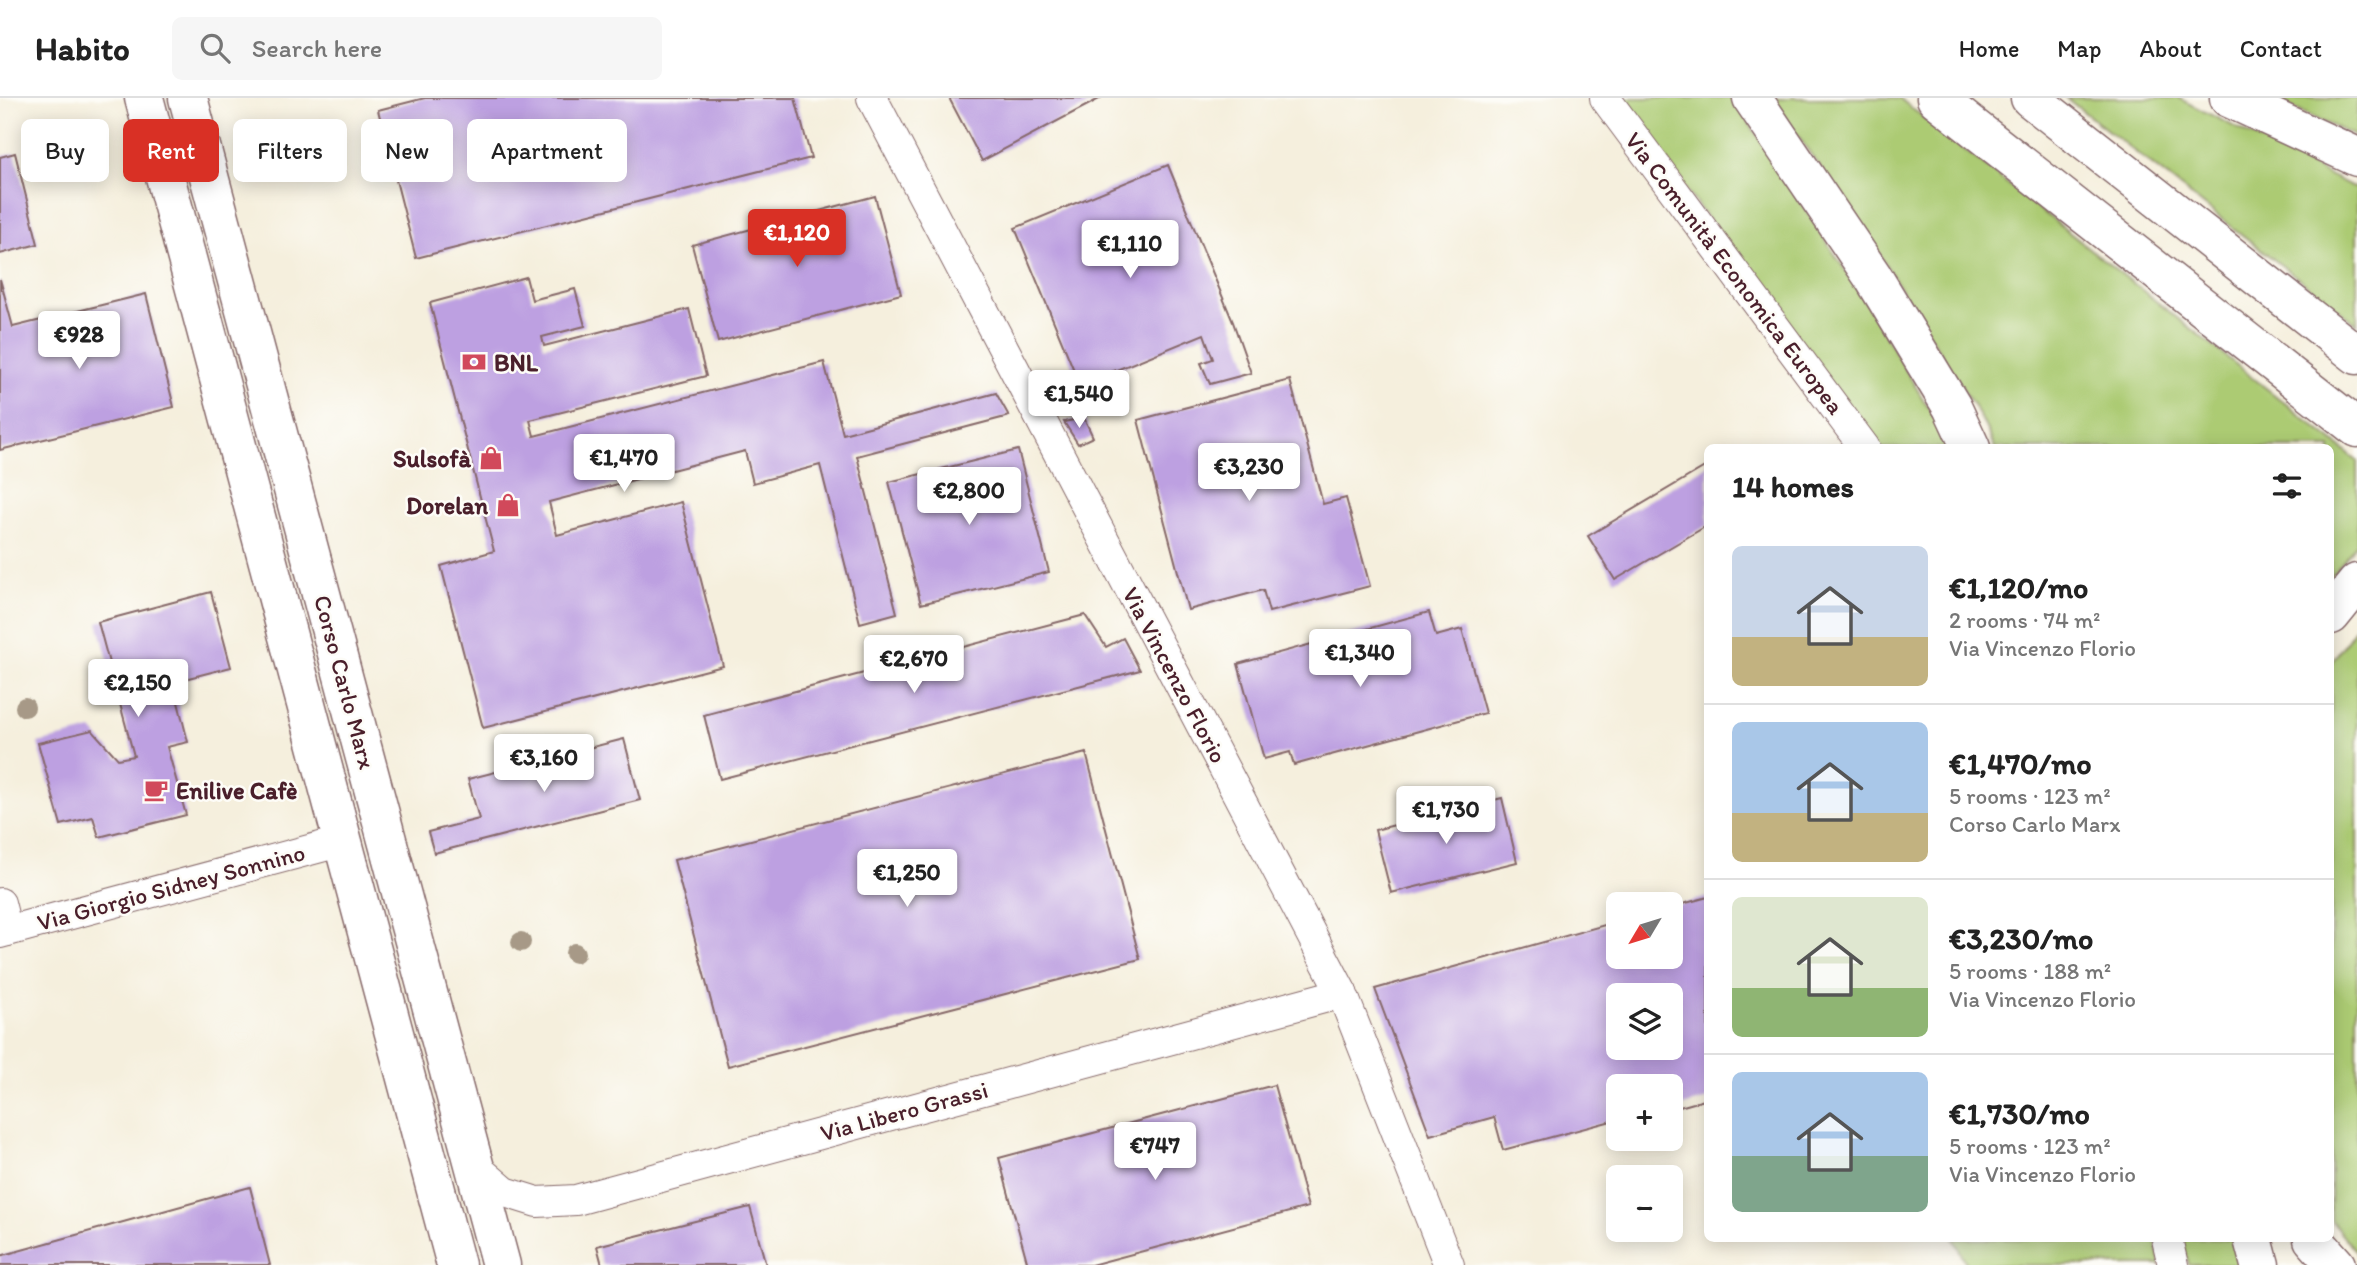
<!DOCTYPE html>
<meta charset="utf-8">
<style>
body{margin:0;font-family:Itim,sans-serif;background:#f6f6f6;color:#222;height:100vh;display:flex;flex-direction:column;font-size:26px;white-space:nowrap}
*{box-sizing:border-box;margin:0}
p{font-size:23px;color:#767676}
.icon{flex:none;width:38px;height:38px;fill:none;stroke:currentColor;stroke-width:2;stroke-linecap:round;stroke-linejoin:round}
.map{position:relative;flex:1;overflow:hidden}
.drawer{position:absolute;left:1704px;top:346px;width:630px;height:798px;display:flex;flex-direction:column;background:#fff;border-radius:10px;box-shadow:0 4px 18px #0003}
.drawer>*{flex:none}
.hud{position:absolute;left:21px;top:21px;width:665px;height:63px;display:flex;gap:14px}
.needle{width:46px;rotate:232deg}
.buttons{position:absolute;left:1606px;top:794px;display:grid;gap:14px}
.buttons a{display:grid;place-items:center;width:77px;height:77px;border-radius:10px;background:#fff;box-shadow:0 4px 18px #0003;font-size:35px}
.price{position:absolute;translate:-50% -60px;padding:0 16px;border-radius:7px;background:#fff;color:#222;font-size:23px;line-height:46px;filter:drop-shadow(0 2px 4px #0008)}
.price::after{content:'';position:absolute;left:50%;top:42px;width:21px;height:16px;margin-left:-10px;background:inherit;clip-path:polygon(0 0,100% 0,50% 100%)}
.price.on{background:#d93025;color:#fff}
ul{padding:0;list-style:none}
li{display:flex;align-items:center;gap:21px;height:175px;padding:0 28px}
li+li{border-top:2px solid #e0e0e0}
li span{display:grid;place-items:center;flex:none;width:196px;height:140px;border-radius:10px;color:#555}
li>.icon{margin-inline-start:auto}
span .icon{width:84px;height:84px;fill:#fffc;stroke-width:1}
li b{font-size:30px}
h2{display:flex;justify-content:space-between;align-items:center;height:84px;padding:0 28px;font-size:30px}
.tag{padding:0 24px;border-radius:10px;background:#fff;box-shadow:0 4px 18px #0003;font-size:24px;line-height:63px}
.tag.on{background:#d93025;color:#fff}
header{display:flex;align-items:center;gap:42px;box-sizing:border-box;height:98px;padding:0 35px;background:#fff;border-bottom:2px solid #e0e0e0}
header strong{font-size:33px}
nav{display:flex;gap:38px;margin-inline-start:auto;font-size:24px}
.search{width:490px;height:63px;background:#f6f6f6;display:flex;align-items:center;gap:18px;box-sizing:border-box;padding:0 24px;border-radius:10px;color:#767676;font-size:26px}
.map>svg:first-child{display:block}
.green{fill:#accb73;stroke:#7b754f;stroke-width:2}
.building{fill:#bda0e1;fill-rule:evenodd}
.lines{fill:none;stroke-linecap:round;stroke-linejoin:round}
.minor-casing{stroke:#866869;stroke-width:32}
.secondary-casing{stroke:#866869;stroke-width:41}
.primary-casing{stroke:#866869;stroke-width:41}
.motorway-casing{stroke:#866869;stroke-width:41}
.minor{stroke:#fff;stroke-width:30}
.secondary{stroke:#fff;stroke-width:38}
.primary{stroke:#fff;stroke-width:38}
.motorway{stroke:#fff;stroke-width:38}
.tree{fill:#a79987}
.labels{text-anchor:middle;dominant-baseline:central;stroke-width:5;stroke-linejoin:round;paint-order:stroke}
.street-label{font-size:24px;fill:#4a1f2b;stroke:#fdfcf7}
.poi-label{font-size:24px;font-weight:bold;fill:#4a1f2b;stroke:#fdfcf7;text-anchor:start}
</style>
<header>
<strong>Habito</strong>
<div class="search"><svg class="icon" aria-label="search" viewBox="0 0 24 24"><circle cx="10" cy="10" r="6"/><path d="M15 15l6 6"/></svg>Search here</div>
<nav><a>Home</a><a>Map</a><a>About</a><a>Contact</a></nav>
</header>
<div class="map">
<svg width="2357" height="1167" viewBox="0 0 2357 1167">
<rect width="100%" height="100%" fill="#fdfcf7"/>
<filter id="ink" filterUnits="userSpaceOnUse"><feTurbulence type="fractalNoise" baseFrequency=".0143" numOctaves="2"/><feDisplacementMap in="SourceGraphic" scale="14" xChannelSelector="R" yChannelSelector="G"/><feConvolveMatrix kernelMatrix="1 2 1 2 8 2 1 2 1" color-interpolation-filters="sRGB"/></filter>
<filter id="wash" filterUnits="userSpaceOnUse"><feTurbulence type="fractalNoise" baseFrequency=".00686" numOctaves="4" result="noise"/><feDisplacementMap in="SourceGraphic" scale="28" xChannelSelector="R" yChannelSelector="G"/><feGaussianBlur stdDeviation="1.57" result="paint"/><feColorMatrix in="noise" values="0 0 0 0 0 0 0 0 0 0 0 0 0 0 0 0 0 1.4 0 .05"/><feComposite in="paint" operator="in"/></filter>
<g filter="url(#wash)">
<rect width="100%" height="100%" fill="#f5efdd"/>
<g class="green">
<path d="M1619 0H1733L1860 195 1952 350H1875Z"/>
<path d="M1772 0H1899L2357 362V446L2331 478V350H1995L1982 322 1878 154Z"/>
<path d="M2066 0H2178L2357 91V226Z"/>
<path d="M2270 0H2357V39Z"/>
<path d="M2357 528V1155L2331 1122V565Z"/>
<path d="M1954 1141H2155L2161 1167H1967Z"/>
<path d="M2183 1141H2234L2239 1167H2189Z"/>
</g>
<g id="blocks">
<g class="building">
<path d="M425 0H795L811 60 416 160 378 12Z"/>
<path d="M949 0H1101L982 63Z"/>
<path d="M15 55 38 146 0 156V59Z"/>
<path d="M1168 67 1233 224 1251 275 1210 286 1201 265 1213 261 1204 236 1080 287 1015 130Z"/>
<path d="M875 98 901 196 718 244 692 147Z"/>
<path d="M526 179 532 202 575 191 585 228 542 239 544 248 689 211 706 278 530 322 534 338 824 264 843 336 996 295 1009 318 857 358 897 515 860 525 820 367 753 385 745 353 549 404 557 437 681 404 723 568 483 630 441 468 494 453 430 205Z"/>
<path d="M0 181 13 229 146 196 174 309 0 352Z"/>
<path d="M1290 282 1323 406 1346 400 1370 488 1269 514 1263 492 1188 512 1138 322Z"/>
<path d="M1084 320 1093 339 1078 346 1064 324Z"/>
<path d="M1018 352 1049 474 921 506 889 384Z"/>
<path d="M1708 367V427L1615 482 1588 438Z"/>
<path d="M211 494 231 569 173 584 188 644 167 649 186 717 99 739 93 719 61 727 38 645 92 632 118 661 134 658 98 524Z"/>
<path d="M1429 514 1436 538 1462 531 1485 615 1294 667 1290 654 1264 661 1238 566Z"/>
<path d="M1085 517 1106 549 1123 540 1140 572 720 681 704 617Z"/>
<path d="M624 641 640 702 434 755 428 734 479 721 468 681Z"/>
<path d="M1086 655 1140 861 728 968 674 762Z"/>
<path d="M1502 700 1517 764 1391 795 1375 732Z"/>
<path d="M1708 799V1001L1676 1010 1674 1005 1671 1006V989H1619V1021L1503 1052 1494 1019 1430 1037 1375 891 1619 823V859H1671V809ZM1619 898H1671V950H1619Z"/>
<path d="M1274 987 1308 1109 1091 1167H1028L999 1060Z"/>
<path d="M250 1089 270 1167H0V1158Z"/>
<path d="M750 1109 766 1167H602L597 1148Z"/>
</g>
</g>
</g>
<g filter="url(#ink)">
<use href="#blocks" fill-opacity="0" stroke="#866869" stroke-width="2"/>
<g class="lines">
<g class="minor-casing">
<g id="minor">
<path d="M872 0 1342 895 1449 1167"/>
<path d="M1605 0 1865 350"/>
<path d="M0 805 7 833"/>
<path d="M0 835 343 743"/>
<path d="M475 1068 505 1094 537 1104 576 1102 1342 895"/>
<path d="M2167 1141 2173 1167"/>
</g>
</g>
<g class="secondary-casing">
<g id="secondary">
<path d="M144 0 456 1167"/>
<path d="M188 0 501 1167"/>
</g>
</g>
<g class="primary-casing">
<g id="primary">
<path d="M1752 0 1873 179 1952 309 1971 350"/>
<path d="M2229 0 2357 59"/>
<path d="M2331 517 2357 485"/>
<path d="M2253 1141 2260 1167"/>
<path d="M2313 1141 2336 1167"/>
</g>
</g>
<g class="motorway-casing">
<g id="motorway">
<path d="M1936 0 2357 330"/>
<path d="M2030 0 2357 257"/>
</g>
</g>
<use href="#minor" class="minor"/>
<use href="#secondary" class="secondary"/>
<use href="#primary" class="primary"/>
<use href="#motorway" class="motorway"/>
</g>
<g class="tree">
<circle cx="25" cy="609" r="10"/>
<circle cx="521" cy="844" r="10"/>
<circle cx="575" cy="855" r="10"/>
</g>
</g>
<defs>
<g id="bank-bare" transform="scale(1.89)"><path d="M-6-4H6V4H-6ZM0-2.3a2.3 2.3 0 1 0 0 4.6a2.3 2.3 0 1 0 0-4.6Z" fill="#d1495b" stroke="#fdfcf7" stroke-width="2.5" paint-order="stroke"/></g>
<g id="shop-bare" transform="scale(1.89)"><path d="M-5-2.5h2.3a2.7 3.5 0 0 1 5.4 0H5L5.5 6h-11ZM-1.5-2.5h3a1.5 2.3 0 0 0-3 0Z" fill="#d1495b" stroke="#fdfcf7" stroke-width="2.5" paint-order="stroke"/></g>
<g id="cafe-bare" transform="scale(1.89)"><path d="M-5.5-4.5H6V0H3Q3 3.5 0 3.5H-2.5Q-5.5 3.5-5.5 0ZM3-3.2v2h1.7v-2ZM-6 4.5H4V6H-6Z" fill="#d1495b" stroke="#fdfcf7" stroke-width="2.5" paint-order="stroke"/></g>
</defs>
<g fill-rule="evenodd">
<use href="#bank-bare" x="474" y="264"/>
<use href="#shop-bare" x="491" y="360"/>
<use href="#shop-bare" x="508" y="407"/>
<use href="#cafe-bare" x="156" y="692"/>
</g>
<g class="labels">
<g class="street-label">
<text transform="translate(1735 175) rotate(53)">Via Comunità Economica Europea</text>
<text transform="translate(1175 577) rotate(62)">Via Vincenzo Florio</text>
<text transform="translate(345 584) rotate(75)">Corso Carlo Marx</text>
<text transform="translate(171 789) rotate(-15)">Via Giorgio Sidney Sonnino</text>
<text transform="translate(904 1013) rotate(-15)">Via Libero Grassi</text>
</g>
<g class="poi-label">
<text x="494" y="264">BNL</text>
<text x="471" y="360" text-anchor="end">Sulsofà</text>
<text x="488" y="407" text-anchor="end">Dorelan</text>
<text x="176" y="692">Enilive Cafè</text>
</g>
</g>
</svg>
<div class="buttons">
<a><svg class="needle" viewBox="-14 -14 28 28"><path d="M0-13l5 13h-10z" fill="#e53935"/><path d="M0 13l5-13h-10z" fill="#767676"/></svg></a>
<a><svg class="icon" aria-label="layers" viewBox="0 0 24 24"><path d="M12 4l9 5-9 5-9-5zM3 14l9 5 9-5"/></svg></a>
<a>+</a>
<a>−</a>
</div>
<b class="price on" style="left:797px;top:171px">€1,120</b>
<b class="price" style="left:1130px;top:182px">€1,110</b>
<b class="price" style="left:79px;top:273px">€928</b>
<b class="price" style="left:1079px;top:332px">€1,540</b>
<b class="price" style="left:624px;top:396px">€1,470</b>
<b class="price" style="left:1249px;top:405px">€3,230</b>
<b class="price" style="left:969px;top:429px">€2,800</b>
<b class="price" style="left:1360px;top:591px">€1,340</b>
<b class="price" style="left:914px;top:597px">€2,670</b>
<b class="price" style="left:138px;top:621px">€2,150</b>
<b class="price" style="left:544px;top:696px">€3,160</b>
<b class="price" style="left:1446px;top:748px">€1,730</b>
<b class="price" style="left:907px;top:811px">€1,250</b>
<b class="price" style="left:1155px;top:1084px">€747</b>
<div class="hud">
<a class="tag">Buy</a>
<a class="tag on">Rent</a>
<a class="tag">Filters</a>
<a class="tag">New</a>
<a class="tag">Apartment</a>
</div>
<section class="drawer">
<h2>14 homes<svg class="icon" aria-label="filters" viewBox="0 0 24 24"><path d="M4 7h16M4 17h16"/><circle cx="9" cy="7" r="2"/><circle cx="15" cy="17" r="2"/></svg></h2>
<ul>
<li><span style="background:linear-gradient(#c9d6e8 65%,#c2b280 0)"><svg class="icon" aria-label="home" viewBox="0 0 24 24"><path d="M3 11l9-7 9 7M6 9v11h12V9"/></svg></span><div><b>€1,120/mo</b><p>2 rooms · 74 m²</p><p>Via Vincenzo Florio</p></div></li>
<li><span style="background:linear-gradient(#a9c7e8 65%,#c2b280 0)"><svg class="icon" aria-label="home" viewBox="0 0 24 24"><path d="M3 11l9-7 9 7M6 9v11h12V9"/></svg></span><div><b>€1,470/mo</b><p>5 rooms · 123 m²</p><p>Corso Carlo Marx</p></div></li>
<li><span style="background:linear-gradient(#dfe7d0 65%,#8fb573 0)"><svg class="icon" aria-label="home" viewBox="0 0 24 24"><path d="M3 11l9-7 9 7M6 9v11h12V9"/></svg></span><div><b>€3,230/mo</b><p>5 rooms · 188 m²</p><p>Via Vincenzo Florio</p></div></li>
<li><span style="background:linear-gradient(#a9c7e8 60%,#7fa58c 0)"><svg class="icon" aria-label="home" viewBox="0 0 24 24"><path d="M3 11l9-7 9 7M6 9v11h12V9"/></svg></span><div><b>€1,730/mo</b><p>5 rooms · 123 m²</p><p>Via Vincenzo Florio</p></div></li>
</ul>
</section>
</div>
